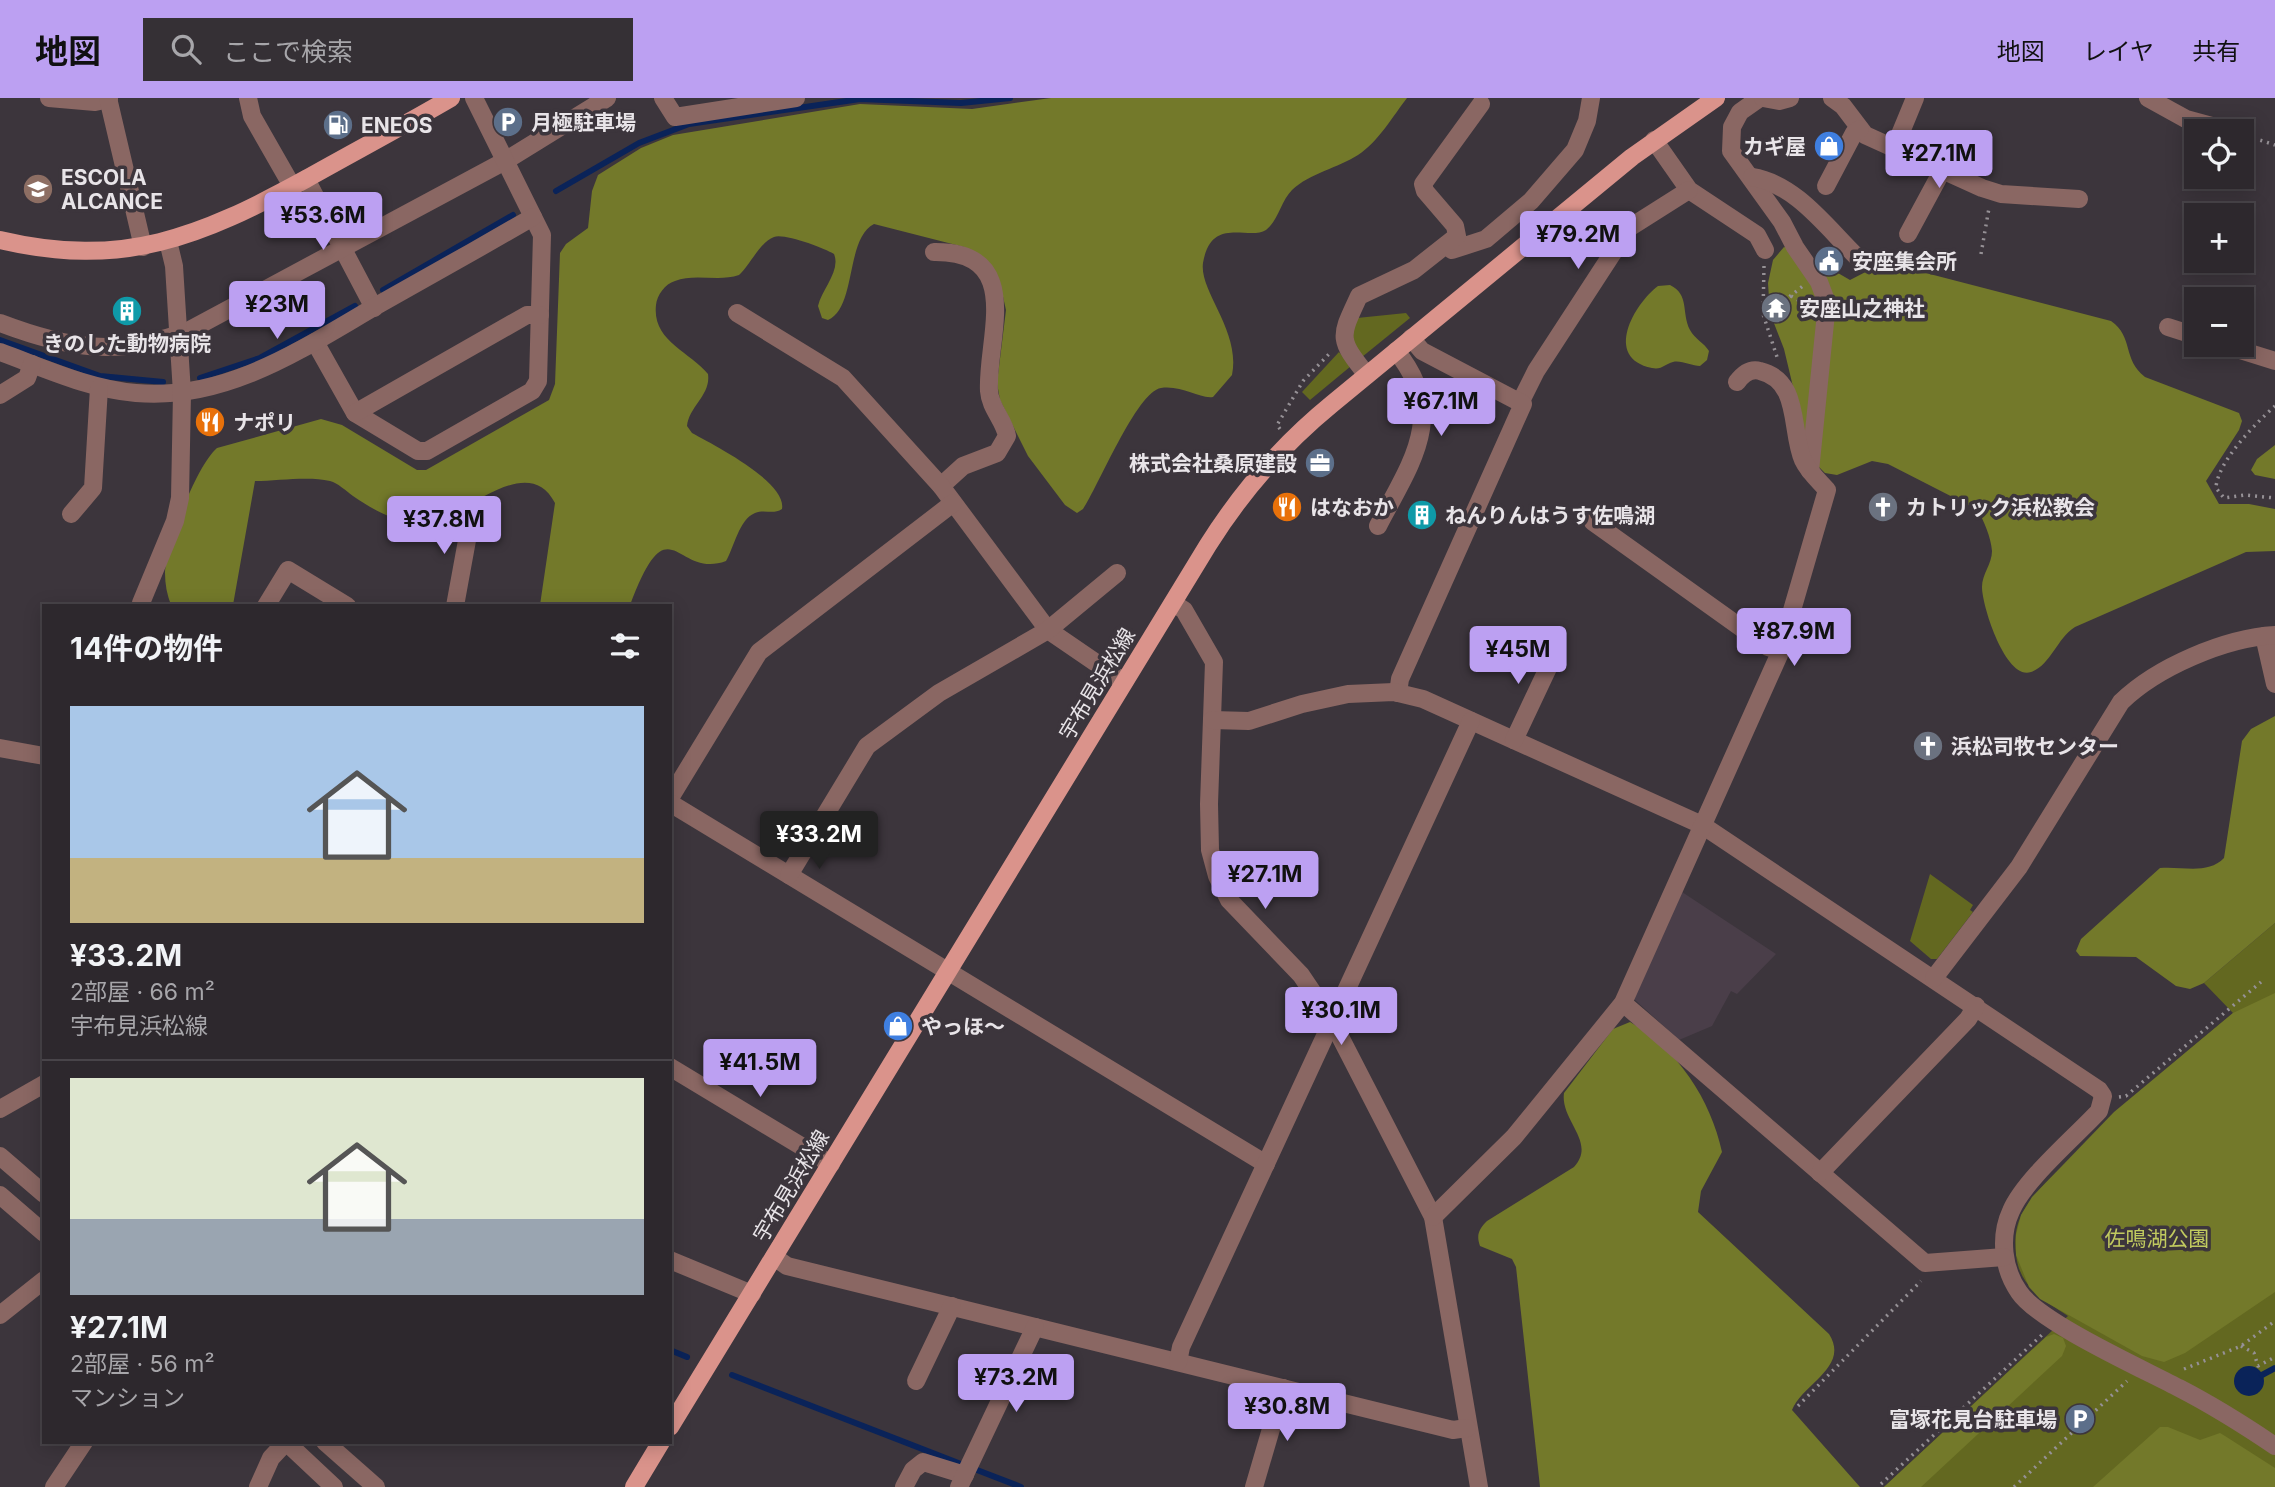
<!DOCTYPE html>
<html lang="ja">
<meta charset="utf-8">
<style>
body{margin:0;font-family:Inter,"Noto Sans JP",sans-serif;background:#353035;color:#f1f3f6;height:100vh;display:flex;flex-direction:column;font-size:26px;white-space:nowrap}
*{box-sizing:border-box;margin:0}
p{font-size:23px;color:#a7a6aa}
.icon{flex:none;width:38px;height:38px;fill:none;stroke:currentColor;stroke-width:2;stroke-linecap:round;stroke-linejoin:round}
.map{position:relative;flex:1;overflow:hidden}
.side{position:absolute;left:42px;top:506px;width:630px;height:840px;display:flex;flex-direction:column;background:#2d282d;border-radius:0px;box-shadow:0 4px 18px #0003,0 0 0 2px #484449}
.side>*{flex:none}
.tools{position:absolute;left:2184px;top:21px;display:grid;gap:14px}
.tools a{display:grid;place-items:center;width:70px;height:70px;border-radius:0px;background:#2d282d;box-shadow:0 4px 18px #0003,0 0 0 2px #484449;font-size:35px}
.price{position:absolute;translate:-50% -60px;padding:0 16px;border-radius:7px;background:#bca0f2;color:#111;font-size:23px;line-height:46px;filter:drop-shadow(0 2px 4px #0008)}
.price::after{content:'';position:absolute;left:50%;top:42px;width:21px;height:16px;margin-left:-10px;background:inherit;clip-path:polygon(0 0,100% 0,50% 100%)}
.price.active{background:#222;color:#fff}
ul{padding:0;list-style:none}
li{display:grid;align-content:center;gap:14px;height:371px;padding:0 28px}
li+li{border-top:2px solid #484449}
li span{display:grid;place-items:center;height:217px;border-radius:0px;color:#555}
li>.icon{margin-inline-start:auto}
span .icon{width:126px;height:126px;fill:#fffc;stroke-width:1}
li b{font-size:30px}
h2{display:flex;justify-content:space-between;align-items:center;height:84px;padding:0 28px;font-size:30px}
header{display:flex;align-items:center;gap:42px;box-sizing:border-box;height:98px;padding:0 35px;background:#bca0f2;color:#111}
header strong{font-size:33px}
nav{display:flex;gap:38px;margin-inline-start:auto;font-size:24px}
.search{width:490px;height:63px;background:#353035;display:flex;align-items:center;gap:18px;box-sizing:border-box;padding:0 24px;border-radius:0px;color:#a7a6aa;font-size:26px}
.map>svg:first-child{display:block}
.built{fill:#4a3e49}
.green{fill:#636820}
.forest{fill:#73792a}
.water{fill:#0a2359}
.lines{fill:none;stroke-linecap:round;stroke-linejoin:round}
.stream{stroke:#0a2359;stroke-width:6}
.path{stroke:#969196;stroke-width:3.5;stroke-dasharray:2 5;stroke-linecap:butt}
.minor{stroke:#8a6763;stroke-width:18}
.major{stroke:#da938b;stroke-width:18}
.labels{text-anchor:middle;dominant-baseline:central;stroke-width:7;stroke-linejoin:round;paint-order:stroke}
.poi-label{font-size:21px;font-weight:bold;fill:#e8e4e8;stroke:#3c353c;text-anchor:start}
.street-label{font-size:21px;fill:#e8e4e8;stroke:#3c353c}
.park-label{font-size:21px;fill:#c1ca5f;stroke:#3c353c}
</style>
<header>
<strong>地図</strong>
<div class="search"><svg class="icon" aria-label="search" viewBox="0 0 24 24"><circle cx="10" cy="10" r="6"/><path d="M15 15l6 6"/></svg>ここで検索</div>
<nav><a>地図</a><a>レイヤ</a><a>共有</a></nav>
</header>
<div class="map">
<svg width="2275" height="1389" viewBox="0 0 2275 1389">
<rect width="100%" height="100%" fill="#3c353c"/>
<path class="built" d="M1682 794 1776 856 1737 896 1731 893 1712 928 1679 942 1634 901Z"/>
<g class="green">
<path d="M1406 215 1410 220 1362 259C1351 245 1349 236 1357 220Z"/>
<path d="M1339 254 1351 268 1310 302 1302 294Z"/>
<path d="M1930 776 1973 807 1970 812 1973 814 1937 861H1931L1910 843Z"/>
<path d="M2275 825V1389H1884L2068 1218C2044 1202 2019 1189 2016 1156 2014 1142 2016 1126 2023 1114 2034 1094 2053 1078 2069 1062 2120 1008 2176 963 2233 915L2204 885Z"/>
</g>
<g class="forest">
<path d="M1051 0H1407C1393 18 1378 44 1358 57 1338 70 1310 75 1292 92 1281 103 1278 123 1266 132 1249 143 1211 117 1203 165 1199 193 1241 233 1232 277L1213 299C1199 301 1182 287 1161 290 1137 293 1097 391 1083 411L1077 415 1065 407 1028 358 1000 302 997 285 1006 212 999 181 964 149 874 126C845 141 857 209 828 222L822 220 818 208C822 191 841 173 834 156 824 150 784 135 774 139 760 144 750 167 739 177 719 184 694 175 675 183 665 186 657 197 656 207 652 243 689 253 708 276 711 297 689 308 687 328L692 335C714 347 787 384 782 411 773 417 765 411 755 415 739 421 734 450 726 463 675 482 670 401 630 507H540L555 405C529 355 471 412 438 422 406 431 378 415 353 398 346 393 338 385 330 383 308 378 278 383 255 383L233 507H171C167 497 165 486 165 475 166 448 196 368 217 350L321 321 342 327 417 372H426L549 302 555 286 560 155 566 146 588 130 592 93 598 77 641 50 673 37 860 6 972 11Z"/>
<path d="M1784 149 1800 153 1850 182 1883 165 1895 167 2111 223C2134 239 2122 261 2145 279L2239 315 2242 323 2239 332 2206 383 2219 406H2249L2275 411V453L2246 454 2075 529C2057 540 2051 567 2031 574 2006 583 1982 508 1982 489 1982 476 1992 466 1992 453 1991 439 1984 424 1978 412L1888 366 1872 363 1837 377 1825 375 1810 360 1784 251 1770 215 1768 185 1773 162Z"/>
<path d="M1670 187C1690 197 1681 214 1690 232 1695 241 1704 245 1709 253L1707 262 1700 268C1692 268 1681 262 1673 264 1665 266 1662 272 1652 270 1603 260 1634 206 1658 188Z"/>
<path d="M2275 347V381L2255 377 2251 372 2257 361Z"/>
<path d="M2275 618V825L2204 885 2190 891 2176 888 2136 859 2080 858 2076 853 2081 841 2160 770C2182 768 2208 777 2224 760L2242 643 2251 631Z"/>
<path d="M2275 895V1194L2185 1255 2164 1264 2142 1258 2040 1201 2029 1189 2016 1157V1137L2021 1117 2032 1099 2114 1014 2233 915Z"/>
<path d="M1630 924C1677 950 1711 1002 1722 1054L1701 1093 1698 1114 1829 1236C1850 1269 1803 1285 1792 1312L1860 1389H1540L1516 1169 1512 1161 1480 1148C1476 1137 1479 1131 1487 1123L1574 1069C1597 1044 1560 1023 1564 995L1613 931Z"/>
<path d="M2054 1236 2063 1240 2066 1248 2062 1258 1921 1389H1884L2046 1239Z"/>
<path d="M2160 1329H2168L2200 1342 2220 1335 2225 1338 2275 1370V1389H2093Z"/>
</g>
<circle class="water" cx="2249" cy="1283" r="15"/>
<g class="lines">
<g class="stream">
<path d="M556 93 639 45 689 26 860 1 961 5 1010 0"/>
<path d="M383 192 513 117"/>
<path d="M0 242 100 278 163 284"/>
<path d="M200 280 260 260 355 208"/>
<path d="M670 1252 687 1259"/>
<path d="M732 1277 961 1366"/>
<path d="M2262 1277 2275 1270"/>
<path d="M977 1372 1021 1389"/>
</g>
<g class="path">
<path d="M2247 38 2275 47"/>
<path d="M1981 156 1989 110"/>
<path d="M1764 168 1763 216 1778 262"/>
<path d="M1791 198 1809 208"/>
<path d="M1784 203 1803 188"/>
<path d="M2275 308C2256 325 2217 364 2216 390L2224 400 2245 397 2275 400"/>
<path d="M1280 331 1277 327 1303 283 1331 254"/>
<path d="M2119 999 2126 998 2261 884"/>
<path d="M2241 1248 2254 1255 2258 1268 2275 1259"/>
<path d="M2184 1271 2241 1248 2275 1223"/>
<path d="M1798 1308 1921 1183"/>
<path d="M1881 1386 2044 1235"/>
<path d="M2014 1389 2127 1283"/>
</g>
<g class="minor">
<path d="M49 0 95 4 109 1"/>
<path d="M108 0 143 149"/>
<path d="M248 0 252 18 292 88"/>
<path d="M663 0 675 19 796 0"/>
<path d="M1760 0 1740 14 1732 29 1731 53 1782 124 1795 149 1819 184 1827 205 1810 373"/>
<path d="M1763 0 1779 3 1790 0"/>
<path d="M1832 0 1843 8 1865 37 1982 90 2001 96 2079 101"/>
<path d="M2148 0 2186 21 2230 33"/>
<path d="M1654 42 1689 92 1757 137 1765 152"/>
<path d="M1894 51 1915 0"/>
<path d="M1752 79C1796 86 1827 130 1857 159"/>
<path d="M306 81 374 210"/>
<path d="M1826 88 1854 35 1860 31"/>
<path d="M1908 136 1942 73"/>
<path d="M1449 147 1452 152 1486 141 1531 103 1575 52 1587 23 1591 0"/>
<path d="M934 154C1026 153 986 241 989 293 990 310 1004 322 1007 338L997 355 963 368 941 388"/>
<path d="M737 215 843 280 941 388 1048 532 1124 584"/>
<path d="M0 225C68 251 118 259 188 233L505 63 607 0"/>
<path d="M2168 229 2196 238"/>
<path d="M315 244 355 315 418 353H427L532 293 538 283 542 137 474 0"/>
<path d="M2224 247 2275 263"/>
<path d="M0 254C44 270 89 291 136 295 226 303 302 251 376 208 428 179 481 149 533 119"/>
<path d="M1367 277C1337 240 1340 239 1359 198L1414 172 1457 138 1455 128 1425 93 1423 86 1481 6"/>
<path d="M0 297 27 280 32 266"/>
<path d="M1520 305 1536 273 1629 130 1689 92"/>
<path d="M355 315 527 217H540"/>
<path d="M71 416 93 390 99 290"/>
<path d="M1593 424 1768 549 1780 553"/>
<path d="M1378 428C1410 366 1449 317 1396 253"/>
<path d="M141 505 175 423 180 400 182 295 174 168 168 143"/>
<path d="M1173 505 1184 512 1214 564 1209 706 1210 752 1217 778 1229 802 1301 877 1332 923 1433 1119 1479 1389"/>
<path d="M266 508 288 472 347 508"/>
<path d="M455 508 472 415"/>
<path d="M2264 538 2275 586"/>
<path d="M1398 595 1400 581 1523 306 1422 253 1411 240"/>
<path d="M1212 622 1249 623 1302 606 1348 596 1394 594 1423 601 1702 727 2099 992 2103 998 2099 1013C2075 1039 2024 1082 2011 1113 1999 1139 2003 1171 2019 1194 2039 1224 2143 1271 2179 1290 2212 1307 2244 1327 2275 1348"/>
<path d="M1514 642 1557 551"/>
<path d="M0 650 44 658"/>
<path d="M670 700 759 554 953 405"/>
<path d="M670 705 1266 1066"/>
<path d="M789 777 867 648 939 595 1048 532 1117 475"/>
<path d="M1934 880 2019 769 2121 604C2157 569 2225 540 2275 537"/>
<path d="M1623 905 1925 1165 2004 1159"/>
<path d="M670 969 831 1066"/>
<path d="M0 1011 44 986"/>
<path d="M0 1058 44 1096"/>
<path d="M1820 1075 1968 921 1976 908"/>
<path d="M0 1097 44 1135"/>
<path d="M1433 1119 1514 1039 1623 905 1779 557 1827 392C1819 383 1808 373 1803 362 1790 332 1801 283 1760 273 1750 270 1743 276 1737 284"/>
<path d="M774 1159 787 1168 1453 1332 1467 1330"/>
<path d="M670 1162 752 1196"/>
<path d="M0 1217 44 1182"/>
<path d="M1178 1264 1181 1249 1471 623"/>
<path d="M916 1283 952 1208"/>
<path d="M325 1344 376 1389"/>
<path d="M54 1389 84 1344"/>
<path d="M258 1389 271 1360 286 1344 334 1389"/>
<path d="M904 1389 913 1372 923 1364 965 1377"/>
<path d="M959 1389 1035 1229"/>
<path d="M1254 1389 1283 1290"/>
</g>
<g class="major">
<path d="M0 142C123 171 200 139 306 81 354 54 403 28 451 0"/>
<path d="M670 1329 1208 447C1242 393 1283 346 1332 306L1632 59 1716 0"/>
<path d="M634 1389 661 1344"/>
</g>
</g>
<defs>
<g id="parking-disc" transform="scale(1.575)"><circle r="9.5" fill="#5c6f8a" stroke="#3c353c"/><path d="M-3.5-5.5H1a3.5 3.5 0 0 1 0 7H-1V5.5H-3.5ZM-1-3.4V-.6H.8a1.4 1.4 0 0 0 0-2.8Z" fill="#fff"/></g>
<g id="fuel-disc" transform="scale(1.575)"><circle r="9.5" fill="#5c6f8a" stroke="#3c353c"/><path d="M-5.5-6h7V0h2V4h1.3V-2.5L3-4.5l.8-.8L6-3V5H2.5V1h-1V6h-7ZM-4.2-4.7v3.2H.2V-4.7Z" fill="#fff"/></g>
<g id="shop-disc" transform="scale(1.575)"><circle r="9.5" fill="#3f7fe0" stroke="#3c353c"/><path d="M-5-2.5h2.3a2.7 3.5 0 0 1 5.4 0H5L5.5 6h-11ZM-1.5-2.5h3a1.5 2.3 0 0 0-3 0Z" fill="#fff"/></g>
<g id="school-disc" transform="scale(1.575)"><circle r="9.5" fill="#8d6e63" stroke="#3c353c"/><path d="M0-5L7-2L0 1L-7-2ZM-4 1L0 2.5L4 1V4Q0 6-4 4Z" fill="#fff"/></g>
<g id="civic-disc" transform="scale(1.575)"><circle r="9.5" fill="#5c6f8a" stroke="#3c353c"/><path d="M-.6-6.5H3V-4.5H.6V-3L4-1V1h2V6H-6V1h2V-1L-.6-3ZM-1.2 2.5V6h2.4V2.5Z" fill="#fff"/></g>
<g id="temple-disc" transform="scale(1.575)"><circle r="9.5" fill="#6b7280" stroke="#3c353c"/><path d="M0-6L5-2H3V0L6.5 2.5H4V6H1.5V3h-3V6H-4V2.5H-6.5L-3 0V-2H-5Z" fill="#fff"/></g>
<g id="building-disc" transform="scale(1.575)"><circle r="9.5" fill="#0f9aa8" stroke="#3c353c"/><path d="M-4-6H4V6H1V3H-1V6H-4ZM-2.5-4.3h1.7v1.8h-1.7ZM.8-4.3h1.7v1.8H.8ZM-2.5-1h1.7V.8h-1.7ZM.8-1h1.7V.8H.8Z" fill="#fff"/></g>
<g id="restaurant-disc" transform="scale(1.575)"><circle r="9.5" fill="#e8710a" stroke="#3c353c"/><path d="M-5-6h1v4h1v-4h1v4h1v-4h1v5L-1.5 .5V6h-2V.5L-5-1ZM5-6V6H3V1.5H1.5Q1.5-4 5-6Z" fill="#fff"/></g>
<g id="office-disc" transform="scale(1.575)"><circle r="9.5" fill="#5c6f8a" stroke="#3c353c"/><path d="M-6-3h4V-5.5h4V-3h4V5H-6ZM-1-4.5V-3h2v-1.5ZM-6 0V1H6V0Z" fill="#fff"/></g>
<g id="church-disc" transform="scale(1.575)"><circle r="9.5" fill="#6b7280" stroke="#3c353c"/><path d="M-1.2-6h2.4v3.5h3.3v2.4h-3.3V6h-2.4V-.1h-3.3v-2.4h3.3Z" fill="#fff"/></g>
</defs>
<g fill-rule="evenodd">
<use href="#parking-disc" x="508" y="24"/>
<use href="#fuel-disc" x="338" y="27"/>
<use href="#shop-disc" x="1829" y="48"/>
<use href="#school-disc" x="38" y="91"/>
<use href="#civic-disc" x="1829" y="163"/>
<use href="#temple-disc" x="1776" y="210"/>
<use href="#building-disc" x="127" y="213"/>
<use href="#restaurant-disc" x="210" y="324"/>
<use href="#office-disc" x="1320" y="365"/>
<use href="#restaurant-disc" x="1287" y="409"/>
<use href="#church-disc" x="1883" y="409"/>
<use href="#building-disc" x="1422" y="417"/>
<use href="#church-disc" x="1928" y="648"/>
<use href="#shop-disc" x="898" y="928"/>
<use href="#parking-disc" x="2080" y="1321"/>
</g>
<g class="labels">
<g class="poi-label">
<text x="531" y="24">月極駐車場</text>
<text x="361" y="27">ENEOS</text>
<text x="1806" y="48" text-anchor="end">カギ屋</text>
<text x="61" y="79">ESCOLA<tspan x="61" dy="24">ALCANCE</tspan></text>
<text x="1852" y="163">安座集会所</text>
<text x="1799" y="210">安座山之神社</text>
<text x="127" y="245" text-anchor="middle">きのした動物病院</text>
<text x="233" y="324">ナポリ</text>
<text x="1297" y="365" text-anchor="end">株式会社桑原建設</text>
<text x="1310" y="409">はなおか</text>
<text x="1906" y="409">カトリック浜松教会</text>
<text x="1445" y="417">ねんりんはうす佐鳴湖</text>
<text x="1951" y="648">浜松司牧センター</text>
<text x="921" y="928">やっほ～</text>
<text x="2057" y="1321" text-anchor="end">富塚花見台駐車場</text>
</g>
<g class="street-label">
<text transform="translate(1097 586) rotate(-59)">宇布見浜松線</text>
<text transform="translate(791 1088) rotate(-59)">宇布見浜松線</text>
</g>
<g class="park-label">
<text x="2157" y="1140">佐鳴湖公園</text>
</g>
</g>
</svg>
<div class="tools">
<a><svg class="icon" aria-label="locate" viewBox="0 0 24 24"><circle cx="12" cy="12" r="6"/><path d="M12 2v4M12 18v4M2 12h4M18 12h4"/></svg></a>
<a>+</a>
<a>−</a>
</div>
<b class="price" style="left:1939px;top:92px">¥27.1M</b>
<b class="price" style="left:323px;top:154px">¥53.6M</b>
<b class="price" style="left:1578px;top:173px">¥79.2M</b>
<b class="price" style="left:277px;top:243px">¥23M</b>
<b class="price" style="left:1441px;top:340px">¥67.1M</b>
<b class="price" style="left:444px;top:458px">¥37.8M</b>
<b class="price" style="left:1794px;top:570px">¥87.9M</b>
<b class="price" style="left:1518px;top:588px">¥45M</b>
<b class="price active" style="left:819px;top:773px">¥33.2M</b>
<b class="price" style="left:1265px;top:813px">¥27.1M</b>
<b class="price" style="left:1341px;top:949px">¥30.1M</b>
<b class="price" style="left:760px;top:1001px">¥41.5M</b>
<b class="price" style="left:1016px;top:1316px">¥73.2M</b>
<b class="price" style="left:1287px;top:1345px">¥30.8M</b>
<section class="side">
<h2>14件の物件<svg class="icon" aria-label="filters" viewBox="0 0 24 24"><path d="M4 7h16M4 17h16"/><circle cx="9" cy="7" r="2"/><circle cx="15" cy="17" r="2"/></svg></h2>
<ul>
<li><span style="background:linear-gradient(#a9c7e8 70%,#c2b280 0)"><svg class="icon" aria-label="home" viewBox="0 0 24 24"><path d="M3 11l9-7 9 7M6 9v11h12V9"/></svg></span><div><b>¥33.2M</b><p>2部屋 · 66 m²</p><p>宇布見浜松線</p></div></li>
<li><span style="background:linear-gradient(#dfe7d0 65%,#9aa5b1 0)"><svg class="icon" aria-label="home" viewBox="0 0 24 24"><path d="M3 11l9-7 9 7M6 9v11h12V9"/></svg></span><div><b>¥27.1M</b><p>2部屋 · 56 m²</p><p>マンション</p></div></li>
</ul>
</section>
</div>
